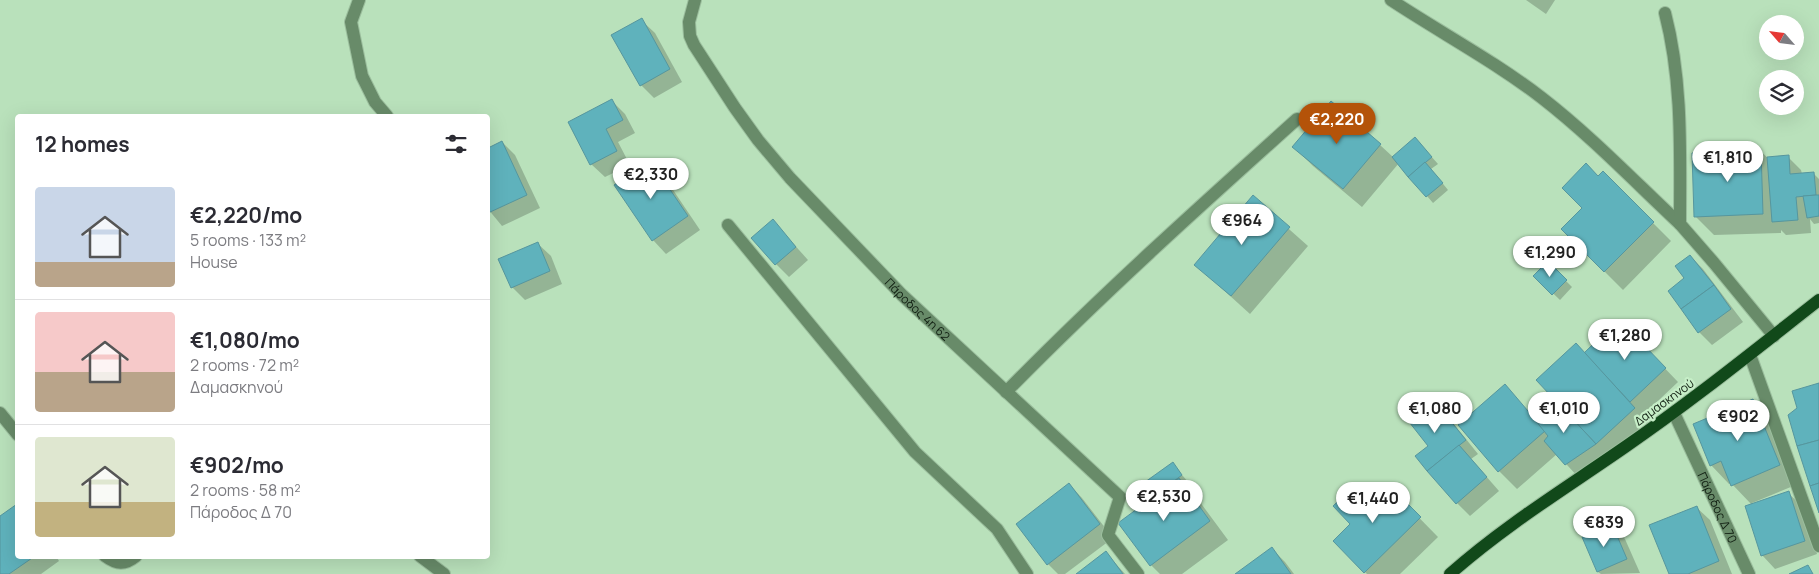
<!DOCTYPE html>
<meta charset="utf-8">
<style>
body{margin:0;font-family:Manrope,sans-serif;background:#f7f7f7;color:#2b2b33;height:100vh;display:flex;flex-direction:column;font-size:19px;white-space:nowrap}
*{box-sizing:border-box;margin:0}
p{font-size:16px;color:#7c7c81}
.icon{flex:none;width:28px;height:28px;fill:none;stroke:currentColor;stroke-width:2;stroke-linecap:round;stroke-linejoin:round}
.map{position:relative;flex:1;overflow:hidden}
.drawer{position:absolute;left:15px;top:114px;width:475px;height:445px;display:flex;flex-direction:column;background:#fff;border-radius:5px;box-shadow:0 5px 20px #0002}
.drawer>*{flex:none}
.needle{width:32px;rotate:298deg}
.fabs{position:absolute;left:1759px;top:15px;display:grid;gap:10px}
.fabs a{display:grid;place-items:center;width:45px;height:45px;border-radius:50%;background:#fff;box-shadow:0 5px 20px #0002;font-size:25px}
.price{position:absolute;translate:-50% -42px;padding:0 11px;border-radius:18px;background:#fff;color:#222;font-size:16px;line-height:32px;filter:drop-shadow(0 1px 2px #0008)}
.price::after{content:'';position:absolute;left:50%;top:30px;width:15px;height:11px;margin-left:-8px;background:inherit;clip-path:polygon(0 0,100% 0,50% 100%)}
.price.on{background:#b45309;color:#fff}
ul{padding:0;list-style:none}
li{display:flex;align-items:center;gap:15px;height:125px;padding:0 20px}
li+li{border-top:1px solid #e1e1e2}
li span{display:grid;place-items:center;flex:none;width:140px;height:100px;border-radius:5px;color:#555}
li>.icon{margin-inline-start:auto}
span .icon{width:60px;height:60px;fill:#fffc;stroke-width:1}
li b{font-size:21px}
h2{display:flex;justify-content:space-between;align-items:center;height:60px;padding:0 20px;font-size:21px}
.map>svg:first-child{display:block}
.shadow{fill:#0003}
.building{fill:#5fb2bc;stroke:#56969e}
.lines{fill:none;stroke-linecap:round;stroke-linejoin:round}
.minor-casing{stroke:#9bbe9d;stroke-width:14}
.major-casing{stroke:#9bbe9d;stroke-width:14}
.minor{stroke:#688b69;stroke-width:12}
.major{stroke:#11491a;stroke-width:12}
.labels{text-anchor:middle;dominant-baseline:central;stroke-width:4.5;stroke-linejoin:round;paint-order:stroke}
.street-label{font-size:12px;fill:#111f12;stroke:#c6eec7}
</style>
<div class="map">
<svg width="1819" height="574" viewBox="0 0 1819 574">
<rect width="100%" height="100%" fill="#b9e1bb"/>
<g class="shadow">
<path d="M1526 0H1555L1546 14Z"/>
<path d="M641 20 655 33 682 82 654 98 641 85Z"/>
<path d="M612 101 625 114 635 133 618 142 630 165 605 177 591 164Z"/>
<path d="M502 142 515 155 540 208 502 226 488 209V149Z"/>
<path d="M1380 145 1393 157 1421 145 1438 164 1431 169 1448 190 1433 203 1399 163 1362 207 1313 166 1294 147Z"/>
<path d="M1760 151 1768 158 1788 157 1801 170 1802 174 1813 173 1819 179V223L1814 224 1810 219 1811 233 1786 235 1781 230V233L1714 235 1696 217Z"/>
<path d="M650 162 663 175 700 230 666 254 653 240 616 186Z"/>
<path d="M1603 173 1671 241 1623 290 1562 229 1583 208 1598 178Z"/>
<path d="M1253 197 1308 246 1250 314 1196 265Z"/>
<path d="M773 221 808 260 789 277 776 264Z"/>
<path d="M537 243 551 256 562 284 525 300 512 287Z"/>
<path d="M1690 256 1703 269 1743 322 1712 345 1699 332 1686 279Z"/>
<path d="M1548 263 1572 287 1560 300 1535 276Z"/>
<path d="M1632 334 1678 382 1642 416 1652 427 1615 462 1606 452 1604 454 1608 458 1579 478 1557 454 1517 489 1499 471 1505 386 1537 421 1557 404 1585 354Z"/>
<path d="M1432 400 1445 413 1478 454 1471 459 1499 491 1470 516 1457 503 1430 446Z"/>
<path d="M1753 401 1771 419 1798 484 1752 503 1753 505 1788 493 1802 506 1817 554 1775 569 1762 555 1752 505 1731 483 1729 484 1711 465Z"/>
<path d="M1172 463 1188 482 1184 485 1197 498 1228 540 1182 574H1160L1151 565 1143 506 1133 492Z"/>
<path d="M1069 484 1082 498 1113 538 1065 574H1058L1048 564Z"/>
<path d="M1387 485 1438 537 1400 574H1367L1334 541Z"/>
<path d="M17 506 18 556H56L59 561 41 574H0V518Z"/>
<path d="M1696 507 1710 520 1732 574H1671Z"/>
<path d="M1612 526 1625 539 1640 573 1601 574 1598 572 1584 538Z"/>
<path d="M1272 549 1285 562 1294 574H1237Z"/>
<path d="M1106 553 1125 574H1078Z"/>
</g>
<g class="building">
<path d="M642 18 670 69 640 86 611 35Z"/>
<path d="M612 99 623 120 606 129 617 151 590 165 568 122Z"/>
<path d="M1331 101 1381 144 1343 189 1292 147Z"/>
<path d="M1415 137 1432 157 1408 177 1392 157Z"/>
<path d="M502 141 527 195 488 213V148Z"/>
<path d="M1761 150 1763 214 1694 217 1692 153Z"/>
<path d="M1789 155 1790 174 1814 172 1816 195 1796 197 1798 220 1772 222 1767 157Z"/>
<path d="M650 160 688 216 652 241 614 185Z"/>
<path d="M1425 162 1443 183 1426 197 1408 177Z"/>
<path d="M1586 163 1598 176 1603 171 1654 222 1604 272 1561 229 1582 208 1562 188Z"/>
<path d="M1253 195 1290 227 1231 296 1194 265Z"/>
<path d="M1816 195H1819V216L1807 218 1803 196Z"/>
<path d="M773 219 796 247 775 265 751 238Z"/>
<path d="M538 242 550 271 511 288 498 259Z"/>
<path d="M1690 255 1714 285 1681 309 1668 291 1684 278 1675 266Z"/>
<path d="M1548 261 1567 280 1552 295 1533 276Z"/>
<path d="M1714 285 1731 309 1698 333 1681 309Z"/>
<path d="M1619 319 1666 368 1630 402 1584 353Z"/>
<path d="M1576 343 1635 408 1596 444 1536 380Z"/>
<path d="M1819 383V440L1797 446 1788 415 1797 408 1792 391Z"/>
<path d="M1505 384 1545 431 1498 472 1458 425Z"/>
<path d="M1432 398 1466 440 1427 471 1415 456 1428 446 1406 418Z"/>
<path d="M1753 399 1780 465 1731 486 1721 461 1710 466 1693 424Z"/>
<path d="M1557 402 1596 444 1565 465 1544 441 1548 436 1535 420Z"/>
<path d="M1819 440V483L1810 486 1797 446Z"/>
<path d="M1459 445 1487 477 1456 504 1427 471Z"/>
<path d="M1173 462 1182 475 1141 506 1131 492Z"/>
<path d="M1179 478 1210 521 1150 566 1118 523Z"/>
<path d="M1069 483 1100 524 1047 565 1016 524Z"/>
<path d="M1387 483 1421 517 1364 573 1333 541 1350 524 1333 506 1354 486 1369 501Z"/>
<path d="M1819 483V513L1810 486Z"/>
<path d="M1789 491 1805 541 1761 556 1745 506Z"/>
<path d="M17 504 18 556H35L9 574H0V516Z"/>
<path d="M1697 506 1719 561 1688 574H1669L1649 525Z"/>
<path d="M1612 524 1627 559 1597 572 1582 537Z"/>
<path d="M1272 547 1291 574H1235Z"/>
<path d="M1106 551 1123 574H1076Z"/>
<path d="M1808 565 1813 574H1789Z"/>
</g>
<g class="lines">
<g class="minor-casing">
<g id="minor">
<path d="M359 0 351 22 362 76 375 102 387 116"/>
<path id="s1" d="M695 0 689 22 690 36 694 45 735 108 758 140 790 178 902 295 1120 497 1108 535 1138 574"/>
<path d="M1391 0C1441 33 1494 61 1542 98 1591 136 1635 182 1680 224"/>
<path d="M1665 13C1683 82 1680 154 1680 224L1714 263 1774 336"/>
<path d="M728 225 915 452 997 529 1027 574"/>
<path d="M1750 355 1819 546"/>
<path d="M1006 392C1099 297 1198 208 1297 119"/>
<path d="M0 413 18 435"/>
<path id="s2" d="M1674 413 1749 574"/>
<path d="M105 556C117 565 125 565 136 556"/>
<path d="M420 556 444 574"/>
</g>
</g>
<g class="major-casing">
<path id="major" d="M1450 574C1504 526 1566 488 1625 447 1692 401 1755 350 1819 300"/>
</g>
<use href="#minor" class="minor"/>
<use href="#major" class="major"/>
</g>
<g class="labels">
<g class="street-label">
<text stroke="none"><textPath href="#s1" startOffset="394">Πάροδος 4η 62</textPath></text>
<text transform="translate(1664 402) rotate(-36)">Δαμασκηνού</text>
<text stroke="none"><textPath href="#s2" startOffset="104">Πάροδος Δ 70</textPath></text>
</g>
</g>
</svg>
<div class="fabs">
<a><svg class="needle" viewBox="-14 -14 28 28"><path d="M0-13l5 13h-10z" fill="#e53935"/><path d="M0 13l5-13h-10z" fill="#7c7c81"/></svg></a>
<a><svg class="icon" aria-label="layers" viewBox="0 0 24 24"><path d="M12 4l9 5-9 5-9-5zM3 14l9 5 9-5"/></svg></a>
</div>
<b class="price on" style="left:1337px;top:145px">€2,220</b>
<b class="price" style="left:1728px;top:183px">€1,810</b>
<b class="price" style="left:651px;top:200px">€2,330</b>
<b class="price" style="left:1242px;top:246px">€964</b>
<b class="price" style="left:1550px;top:278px">€1,290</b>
<b class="price" style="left:1625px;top:361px">€1,280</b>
<b class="price" style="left:1435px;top:434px">€1,080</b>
<b class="price" style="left:1564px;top:434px">€1,010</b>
<b class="price" style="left:1738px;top:442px">€902</b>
<b class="price" style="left:1164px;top:522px">€2,530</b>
<b class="price" style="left:1373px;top:524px">€1,440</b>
<b class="price" style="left:1604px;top:548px">€839</b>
<section class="drawer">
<h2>12 homes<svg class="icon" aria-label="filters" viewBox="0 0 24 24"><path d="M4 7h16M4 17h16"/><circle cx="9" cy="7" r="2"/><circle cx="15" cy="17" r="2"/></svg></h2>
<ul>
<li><span style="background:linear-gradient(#c9d6e8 75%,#b9a48a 0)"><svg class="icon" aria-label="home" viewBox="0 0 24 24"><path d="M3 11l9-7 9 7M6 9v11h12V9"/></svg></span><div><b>€2,220/mo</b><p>5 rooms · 133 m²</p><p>House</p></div></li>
<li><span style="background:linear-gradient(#f6c9c9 60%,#b9a48a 0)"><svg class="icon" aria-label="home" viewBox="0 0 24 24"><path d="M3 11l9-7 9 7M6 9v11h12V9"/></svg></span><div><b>€1,080/mo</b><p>2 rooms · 72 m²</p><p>Δαμασκηνού</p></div></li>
<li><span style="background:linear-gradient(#dfe7d0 65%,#c2b280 0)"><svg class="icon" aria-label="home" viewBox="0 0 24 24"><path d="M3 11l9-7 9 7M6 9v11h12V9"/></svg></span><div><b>€902/mo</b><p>2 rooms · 58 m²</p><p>Πάροδος Δ 70</p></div></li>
</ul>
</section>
</div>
